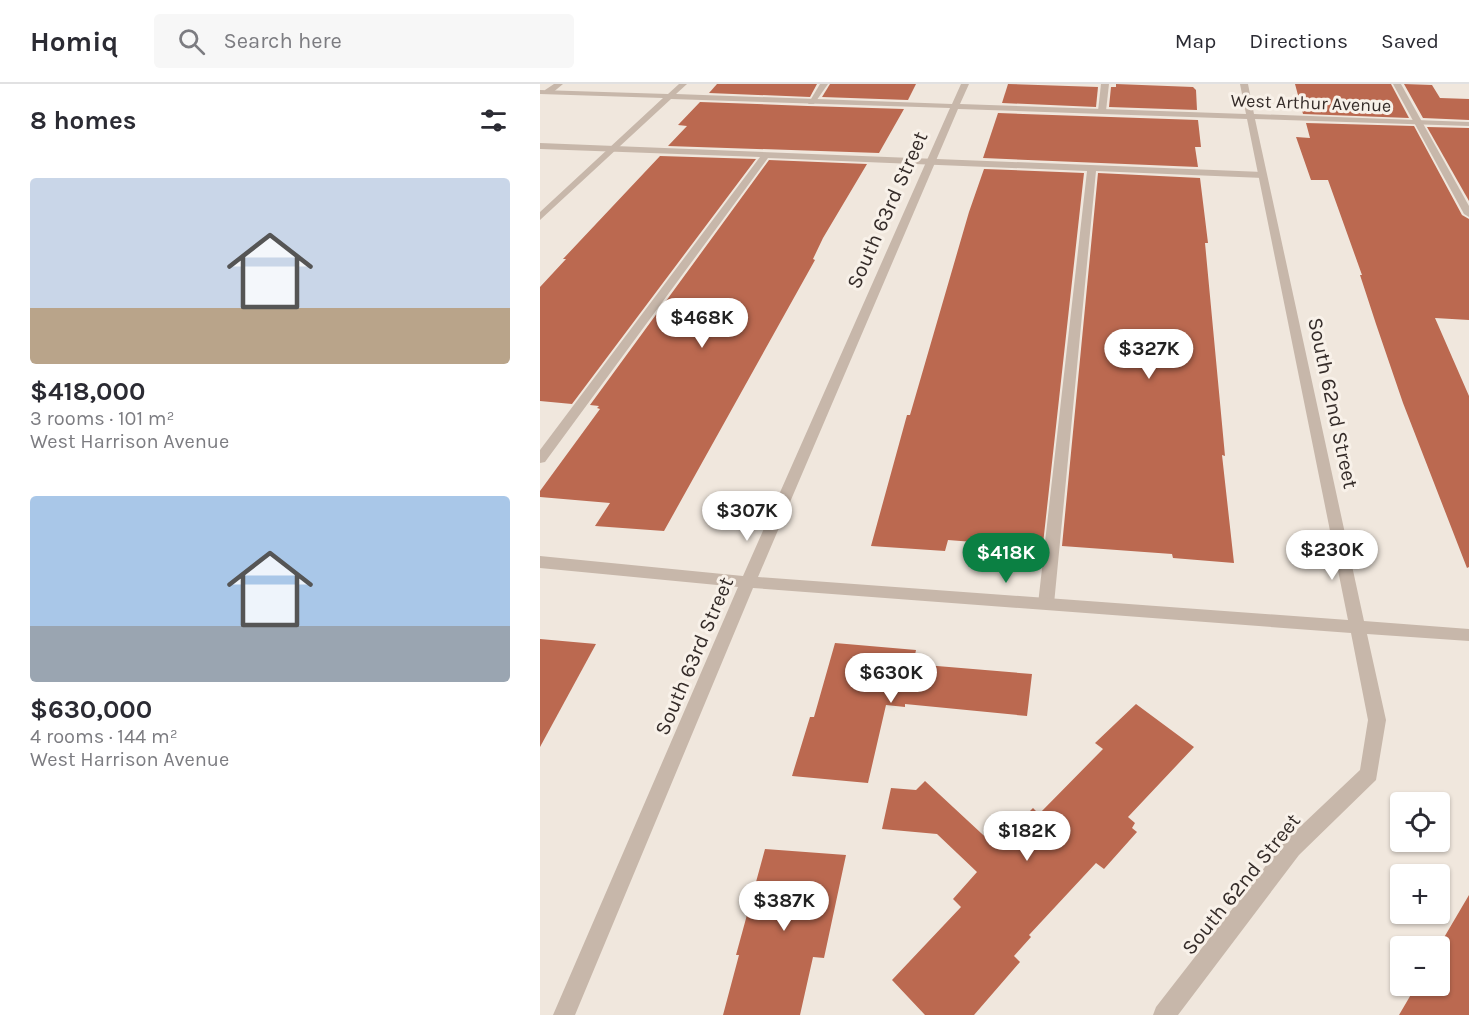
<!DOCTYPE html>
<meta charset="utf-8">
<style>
body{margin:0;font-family:Karla,sans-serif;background:#f7f7f7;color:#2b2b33;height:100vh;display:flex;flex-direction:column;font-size:22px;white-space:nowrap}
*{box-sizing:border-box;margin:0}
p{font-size:20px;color:#7c7c81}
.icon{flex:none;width:33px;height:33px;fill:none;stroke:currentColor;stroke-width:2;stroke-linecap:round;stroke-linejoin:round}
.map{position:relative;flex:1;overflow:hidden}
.side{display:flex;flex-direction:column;background:#fff;width:540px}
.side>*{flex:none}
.tools{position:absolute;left:850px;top:708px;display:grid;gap:12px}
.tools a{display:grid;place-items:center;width:60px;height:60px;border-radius:6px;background:#fff;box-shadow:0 2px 4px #0004;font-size:30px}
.price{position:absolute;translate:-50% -51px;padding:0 14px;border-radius:21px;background:#fff;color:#222;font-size:20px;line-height:39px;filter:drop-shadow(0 2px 3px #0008)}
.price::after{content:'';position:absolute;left:50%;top:36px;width:18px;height:14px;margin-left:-9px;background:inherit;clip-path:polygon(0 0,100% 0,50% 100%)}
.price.on{background:#0b8043;color:#fff}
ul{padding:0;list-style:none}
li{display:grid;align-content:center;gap:12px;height:318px;padding:0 30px}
li span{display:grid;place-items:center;height:186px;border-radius:6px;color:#555}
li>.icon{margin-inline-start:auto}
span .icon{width:108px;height:108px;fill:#fffc;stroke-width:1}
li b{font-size:26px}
h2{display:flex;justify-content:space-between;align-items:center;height:72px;padding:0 30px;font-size:26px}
header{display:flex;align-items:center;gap:36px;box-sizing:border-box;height:84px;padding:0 30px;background:#fff;border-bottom:2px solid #e1e1e2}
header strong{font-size:28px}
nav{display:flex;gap:33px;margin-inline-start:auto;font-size:21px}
.search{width:420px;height:54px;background:#f7f7f7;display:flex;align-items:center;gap:15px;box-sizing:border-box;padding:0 21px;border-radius:6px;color:#7c7c81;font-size:22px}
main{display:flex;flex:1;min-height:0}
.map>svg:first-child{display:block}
.building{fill:#bb6950}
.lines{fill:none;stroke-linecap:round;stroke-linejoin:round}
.service{fill:#c7b7aa;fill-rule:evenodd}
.minor{fill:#c7b7aa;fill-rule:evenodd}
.labels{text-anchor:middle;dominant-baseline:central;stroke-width:6;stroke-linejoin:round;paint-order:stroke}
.far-street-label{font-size:18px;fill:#352c29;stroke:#f8f1e9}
.street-label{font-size:21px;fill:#352c29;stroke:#f8f1e9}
</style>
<header>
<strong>Homiq</strong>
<div class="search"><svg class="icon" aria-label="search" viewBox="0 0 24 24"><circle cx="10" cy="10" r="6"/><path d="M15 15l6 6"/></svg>Search here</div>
<nav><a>Map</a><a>Directions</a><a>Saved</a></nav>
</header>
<main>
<section class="side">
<h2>8 homes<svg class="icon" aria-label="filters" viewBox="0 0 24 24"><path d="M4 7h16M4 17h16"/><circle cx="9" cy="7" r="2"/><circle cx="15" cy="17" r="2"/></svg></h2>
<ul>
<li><span style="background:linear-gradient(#c9d6e8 70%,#b9a48a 0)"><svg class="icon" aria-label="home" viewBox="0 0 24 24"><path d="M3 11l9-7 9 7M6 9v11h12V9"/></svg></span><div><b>$418,000</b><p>3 rooms · 101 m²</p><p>West Harrison Avenue</p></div></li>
<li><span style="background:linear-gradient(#a9c7e8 70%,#9aa5b1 0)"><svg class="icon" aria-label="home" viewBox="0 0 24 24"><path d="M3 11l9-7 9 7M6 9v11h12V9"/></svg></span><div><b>$630,000</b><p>4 rooms · 144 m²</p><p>West Harrison Avenue</p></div></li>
</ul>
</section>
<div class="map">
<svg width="929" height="931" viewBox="0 0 929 931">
<rect width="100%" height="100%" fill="#f0e7dd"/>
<g class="building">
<path d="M177 0H277L270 13 169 9Z"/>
<path d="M290 0H376L368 16 282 13Z"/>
<path d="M468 0 558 3 556 23 462 19Z"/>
<path d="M576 0 653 3 656 6 657 26 569 23 571 3H576Z"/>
<path d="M755 0H851L869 34 763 30Z"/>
<path d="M864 0 892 1 900 14 929 15V36L883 34Z"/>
<path d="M160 18 268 22 364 25 339 69 128 62 147 42 138 41Z"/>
<path d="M458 29 658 36 661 63H655L658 83 443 74Z"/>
<path d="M766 39 874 42 922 131 929 135V236L895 234 929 312V483L927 484 863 319 836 240 820 191H822L788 96H771L756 53 770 54Z"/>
<path d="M887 43 929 44V117Z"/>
<path d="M120 72 216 75 32 320 0 317V203L26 175H23Z"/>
<path d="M229 76 327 80 283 154 273 175 275 176 124 447 55 442 70 419 0 413V407L60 325 57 324 59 322 50 321Z"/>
<path d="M444 85 544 89 503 460 483 459V462L408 456 405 467 331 462 367 331H370L429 128Z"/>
<path d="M558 89 660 94 668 159H665L685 372 682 371 694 479 633 474 632 470 522 462Z"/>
<path d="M0 555 56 560 0 663Z"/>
<path d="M295 559 376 566 373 580 492 590 487 632 365 620V623L346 621 328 699 252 692 270 633H274Z"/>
<path d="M596 620 654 663 588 733 595 739 592 744 597 748 564 785 556 779 489 851 491 853 474 872 480 878 434 931H385L352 896 421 823 413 815 437 788 397 750 342 745 351 704 376 706 385 697 455 762 493 724 499 730 563 665 555 659Z"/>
<path d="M225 765 306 771 284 874 273 873 260 931H183L199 871H196Z"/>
<path d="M929 811V931H859L876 902H900L899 862Z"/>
</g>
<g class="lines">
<g class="service">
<path d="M14 0H23L11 10H5V6Z"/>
<path d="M280 0H288L274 20H268Z"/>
<path d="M561 0H569L566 27 562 29 558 27Z"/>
<path d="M853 0H861L929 122V133L924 130Z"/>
<path d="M0 59 723 88 727 91 723 94 556 87 514 520 512 524H500L498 520 547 87 228 74 5 378 0 379V366L220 73 0 65Z"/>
</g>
<path class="minor" d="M139 0H147L136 10 412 20 421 0H429L420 20 706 30 700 0H708L714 30 929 38V42L715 35 824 537 929 545V557L827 550 846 636 836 696 759 771 638 931H613L616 923 745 757 820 686 828 636 811 549 213 504 35 931H13L198 503 0 484V472L203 492 410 24 131 15 0 136V128L123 14 0 10V6L128 10ZM418 25 707 35 808 536 218 493Z"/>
</g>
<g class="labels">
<g class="far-street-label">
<text transform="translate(771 19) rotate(2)">West Arthur Avenue</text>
</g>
<g class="street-label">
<text transform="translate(347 126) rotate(-66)">South 63rd Street</text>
<text transform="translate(793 319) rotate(78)">South 62nd Street</text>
<text transform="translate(154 572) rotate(-67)">South 63rd Street</text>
<text transform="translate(701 800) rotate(-51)">South 62nd Street</text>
</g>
</g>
</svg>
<div class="tools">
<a><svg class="icon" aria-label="locate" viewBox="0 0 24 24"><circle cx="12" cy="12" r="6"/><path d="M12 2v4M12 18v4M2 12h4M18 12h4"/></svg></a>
<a>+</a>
<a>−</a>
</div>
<b class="price" style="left:162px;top:265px">$468K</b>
<b class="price" style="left:609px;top:296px">$327K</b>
<b class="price" style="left:207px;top:458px">$307K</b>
<b class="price" style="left:792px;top:497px">$230K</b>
<b class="price on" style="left:466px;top:500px">$418K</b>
<b class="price" style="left:351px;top:620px">$630K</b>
<b class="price" style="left:487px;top:778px">$182K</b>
<b class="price" style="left:244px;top:848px">$387K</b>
</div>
</main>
